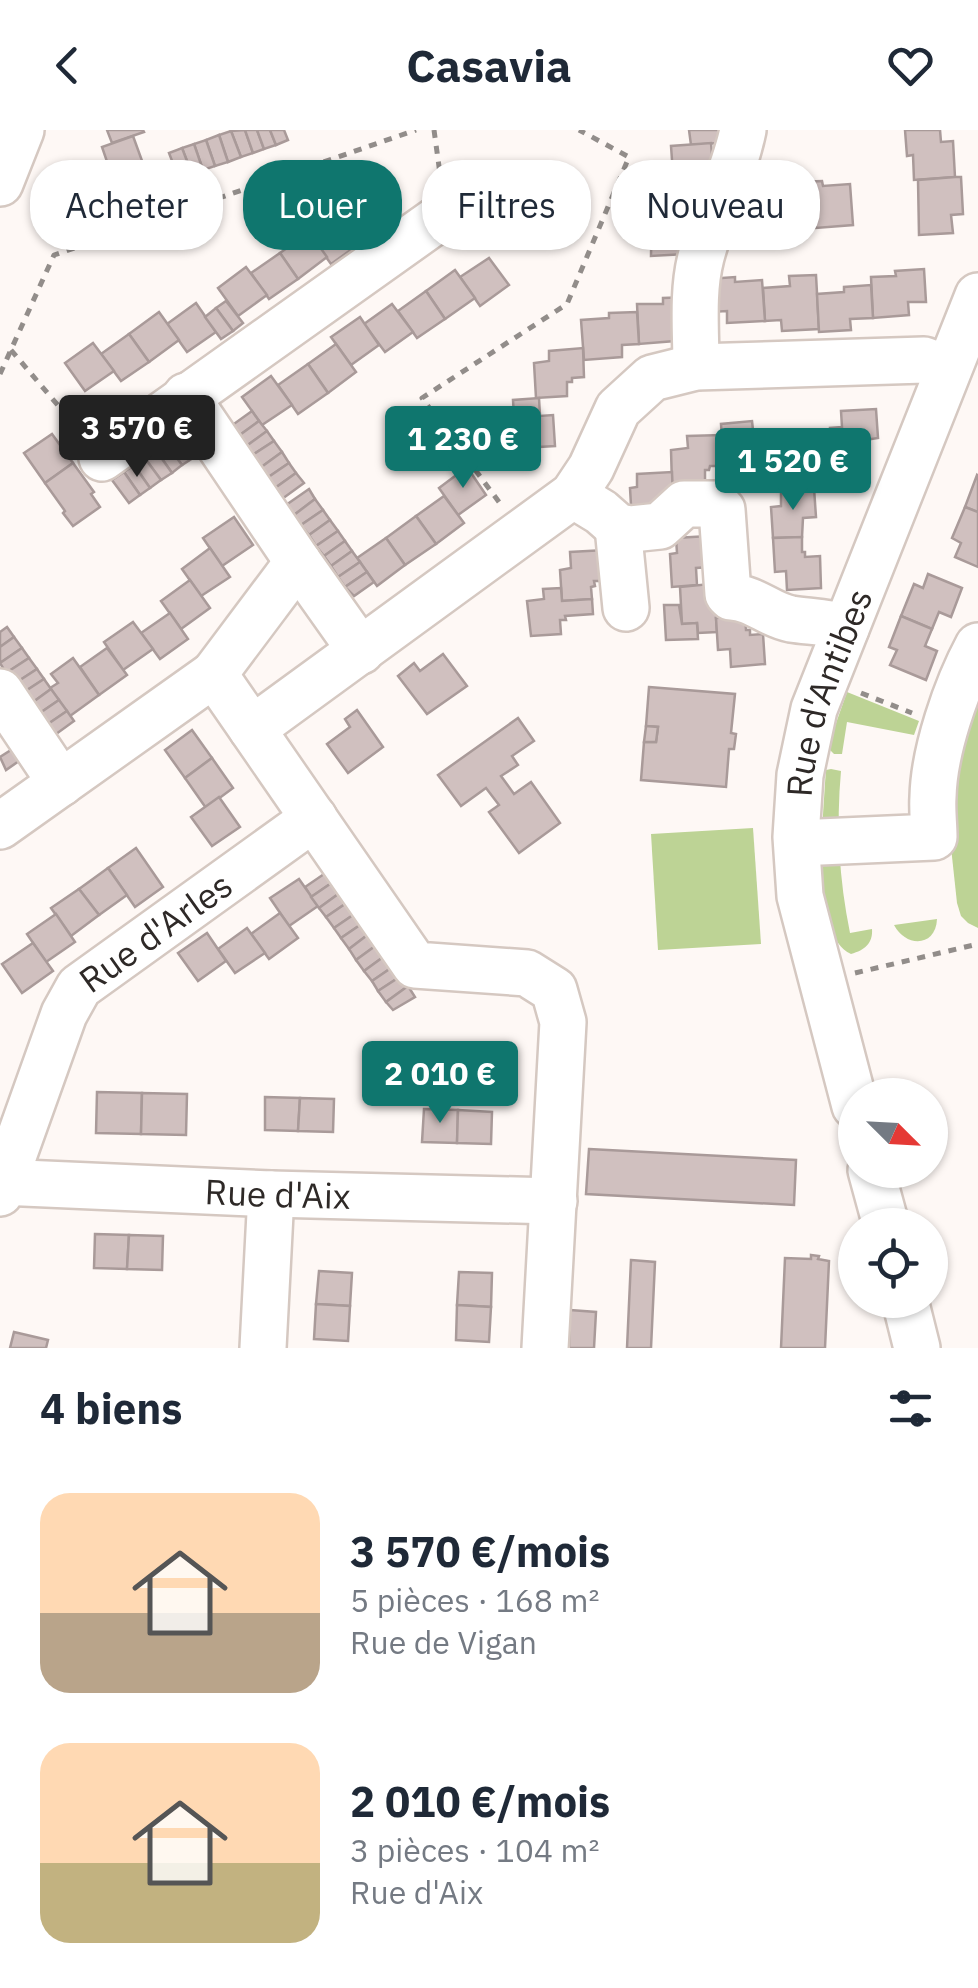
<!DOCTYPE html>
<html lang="fr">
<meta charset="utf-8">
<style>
body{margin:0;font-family:"IBM Plex Sans",sans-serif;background:#f6f6f7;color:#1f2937;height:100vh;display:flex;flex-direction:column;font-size:38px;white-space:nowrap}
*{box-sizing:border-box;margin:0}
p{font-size:32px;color:#747a83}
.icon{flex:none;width:55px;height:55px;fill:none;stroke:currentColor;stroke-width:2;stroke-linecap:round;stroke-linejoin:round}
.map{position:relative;height:1218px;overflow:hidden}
.drawer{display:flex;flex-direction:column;background:#fff;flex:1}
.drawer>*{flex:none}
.guide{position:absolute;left:30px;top:30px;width:920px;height:90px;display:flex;gap:20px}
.needle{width:65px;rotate:114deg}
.tools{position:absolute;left:838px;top:948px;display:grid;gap:20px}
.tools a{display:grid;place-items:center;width:110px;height:110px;border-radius:50%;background:#fff;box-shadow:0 2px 8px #0004;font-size:50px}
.price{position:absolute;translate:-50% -85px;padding:0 22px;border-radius:10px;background:#0f766e;color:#fff;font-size:32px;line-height:65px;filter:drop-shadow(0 2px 5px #0008)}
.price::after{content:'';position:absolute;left:50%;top:60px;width:30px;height:22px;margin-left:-15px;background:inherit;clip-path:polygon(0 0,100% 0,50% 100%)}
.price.on{background:#222;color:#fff}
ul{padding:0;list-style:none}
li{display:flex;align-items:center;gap:30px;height:250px;padding:0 40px}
li span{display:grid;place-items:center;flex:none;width:280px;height:200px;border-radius:30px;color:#555}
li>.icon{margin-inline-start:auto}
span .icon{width:120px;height:120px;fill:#fffc;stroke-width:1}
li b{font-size:42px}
h2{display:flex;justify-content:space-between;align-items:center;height:120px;padding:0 40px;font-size:42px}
.tag{padding:0 35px;border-radius:40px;background:#fff;box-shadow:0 2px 8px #0004;font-size:35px;line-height:90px}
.tag.on{background:#0f766e;color:#fff}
header{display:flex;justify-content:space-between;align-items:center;height:130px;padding:0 40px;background:#fff;font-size:45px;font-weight:700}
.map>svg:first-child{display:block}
.green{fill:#bdd395}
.building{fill:#d0c0bf;stroke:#a99a99;stroke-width:2.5}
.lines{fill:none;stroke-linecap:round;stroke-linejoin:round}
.minor-casing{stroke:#d5c8c1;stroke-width:50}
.path{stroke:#928d8a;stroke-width:5;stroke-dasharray:8 8;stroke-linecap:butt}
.minor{stroke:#fff;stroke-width:45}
.labels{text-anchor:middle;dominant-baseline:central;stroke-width:10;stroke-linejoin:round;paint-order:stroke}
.street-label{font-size:35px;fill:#2e2927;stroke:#fff}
</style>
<header><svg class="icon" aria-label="back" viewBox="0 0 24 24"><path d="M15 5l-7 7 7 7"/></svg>Casavia<svg class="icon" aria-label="heart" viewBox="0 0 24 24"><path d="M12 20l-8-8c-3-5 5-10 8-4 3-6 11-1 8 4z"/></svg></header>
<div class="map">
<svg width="978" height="1218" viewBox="0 0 978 1218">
<rect width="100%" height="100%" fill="#fef8f5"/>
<g class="green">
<path d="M978 557V798L968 793 961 786 957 773 950 708 949 670Z"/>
<path d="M847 562 919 591 914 605 847 592 842 624H834L830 620 835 596Z"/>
<path d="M831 639 841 641C836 696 839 749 850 803L872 799C873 813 865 820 851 824 811 806 823 691 825 653L826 640Z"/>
<path d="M753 698 761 814 658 820 651 704Z"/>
<path d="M937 789C936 817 906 818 894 795Z"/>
</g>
<g class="building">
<path d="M107 0H143L144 2 112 13Z"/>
<path d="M245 0 253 23 241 27 231 1Z"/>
<path d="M245 0H257L264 19 253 23Z"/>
<path d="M257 0H270L276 15 264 19Z"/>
<path d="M270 0H284L288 10 276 15Z"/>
<path d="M689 0H732V12L691 15Z"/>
<path d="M905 0H940L941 12 953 11 955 47 914 50 913 25 907 26Z"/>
<path d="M231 1 241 27 228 32 219 5Z"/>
<path d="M219 5 228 32 215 36 206 10Z"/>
<path d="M133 6 145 39 140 41 145 54 111 66 106 52 113 49 102 17Z"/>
<path d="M206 10 215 36 203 40 194 14Z"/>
<path d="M711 13 714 51H701L702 69 670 71 669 44H673L671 16Z"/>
<path d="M194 14 203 40 192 44 182 18Z"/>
<path d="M182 18 192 44 179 49 169 23Z"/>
<path d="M517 32 537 60 507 82 486 53Z"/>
<path d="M769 44V48L796 47 798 87 762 89 761 78 743 79 741 46Z"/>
<path d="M955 47H961L963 84 951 85 953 103 919 105 918 50Z"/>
<path d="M822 51 823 56 850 54 853 95 816 98 815 86 798 87 797 52Z"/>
<path d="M541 57 559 83 567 78 578 93 555 110 552 106 546 110 541 104 538 107 535 103 532 104 513 77Z"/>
<path d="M691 70 693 107 686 124 651 126 652 71Z"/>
<path d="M338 86 359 114 331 134 311 106Z"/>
<path d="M309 102 327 127 298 149 280 123Z"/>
<path d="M280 123 298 149 269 169 251 143Z"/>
<path d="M489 128 509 155 480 176 460 147Z"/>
<path d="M246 137 267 165 238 186 218 158Z"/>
<path d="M924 139 926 172H908L909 185 873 188 871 147 896 146 895 141Z"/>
<path d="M455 140 475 168 445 189 426 161Z"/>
<path d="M816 145 819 199 782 201 781 190 765 191 763 158 790 156 789 146Z"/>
<path d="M735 147V152L762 150 765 191 727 193V181L711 182 709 149Z"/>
<path d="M871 155 873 188 850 189 851 200 819 202 817 164 844 162V157Z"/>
<path d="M426 161 445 189 417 208 398 181Z"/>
<path d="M690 167 675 211 639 214 637 174H663V168Z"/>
<path d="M226 171 243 193 233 201 216 178Z"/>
<path d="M196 173 216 202 187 222 167 194Z"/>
<path d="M392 174 413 202 385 222 364 194Z"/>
<path d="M216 178 233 201 221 209 205 187Z"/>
<path d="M159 182 179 210 149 232 129 204Z"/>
<path d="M637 182 639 214 622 215V227L584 230 581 190 609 188V183Z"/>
<path d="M360 187 379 215 351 235 331 207Z"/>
<path d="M129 204 149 232 121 251 101 224Z"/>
<path d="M93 213 114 241 85 261 65 233Z"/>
<path d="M336 214 356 242 328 263 308 234Z"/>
<path d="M583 218 584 247 572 248V252H567V266L536 268 534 233 549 231V221Z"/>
<path d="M308 234 328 263 298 284 278 255Z"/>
<path d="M271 246 292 275 262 295 242 267Z"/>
<path d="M539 268 540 286 553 285 555 316 522 318 521 303H515L513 270Z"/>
<path d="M876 279 878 308 865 310V316H861L863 342 848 343 847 316 831 317 830 298 842 297 841 281Z"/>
<path d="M252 281 259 291 237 307 231 296Z"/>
<path d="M259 291 267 301 245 317 237 307Z"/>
<path d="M752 291 754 309 770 308 772 338 743 339 742 329 737 328V326L723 327 721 294Z"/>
<path d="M188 298 203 320 193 328 176 305Z"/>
<path d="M267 301 274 311 251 326 245 317Z"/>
<path d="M52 304 73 333 45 353 24 323Z"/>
<path d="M176 305 193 328 182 335 165 312Z"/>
<path d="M722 305 724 336H710L709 340H705V352L672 354 671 320 688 318 687 306Z"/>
<path d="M274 311 282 322 260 338 251 326Z"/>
<path d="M165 312 182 335 172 343 155 319Z"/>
<path d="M847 316 848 343 831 345V357L801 359 799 325H811V318Z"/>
<path d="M155 319 172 343 161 350 144 327Z"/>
<path d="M282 322 289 333 267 348 260 338Z"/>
<path d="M144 327 161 350 150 358 134 335Z"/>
<path d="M73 333 94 362 91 364 100 377 73 396 63 383 65 381 45 353Z"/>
<path d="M289 333 296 343 275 358 267 348Z"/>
<path d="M134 335 150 358 140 365 124 342Z"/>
<path d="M467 337 486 365 458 385 439 358Z"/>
<path d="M124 342 140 365 129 373 112 350Z"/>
<path d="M672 342 673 371 632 392 630 358 637 357V344Z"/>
<path d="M296 343 304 353 282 369 275 358Z"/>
<path d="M977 345 978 346V382L965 377Z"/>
<path d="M742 346 743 358 726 359V347Z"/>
<path d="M814 358 816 387 803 388 802 407 773 408 771 377 781 376V360Z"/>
<path d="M309 359 315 369 294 385 286 375Z"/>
<path d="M444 366 464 393 436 414 416 386Z"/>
<path d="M315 369 323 380 301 395 294 385Z"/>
<path d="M965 377 978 382V437L955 427 961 413 952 408Z"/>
<path d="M323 380 330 390 309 405 301 395Z"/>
<path d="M416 386 436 414 405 435 386 408Z"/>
<path d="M234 387 253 415 222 436 203 408Z"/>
<path d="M330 390 338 401 316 416 309 405Z"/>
<path d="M338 401 345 411 324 426 316 416Z"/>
<path d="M708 406 710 437 696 438 697 455 672 457 670 424 677 423 676 408Z"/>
<path d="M802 407V422H805V427L820 426 821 458 787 460 786 441 775 442 773 408Z"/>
<path d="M386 408 405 435 377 456 357 428Z"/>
<path d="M345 411 352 421 331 436 324 426Z"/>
<path d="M210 418 230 447 201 466 182 439Z"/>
<path d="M605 420 606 451H594L595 456 591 457 592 469 562 471 560 440 571 438 570 422Z"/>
<path d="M352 421 360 432 338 447 331 436Z"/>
<path d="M360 432 367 442 345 457 338 447Z"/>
<path d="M367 442 374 452 354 466 345 457Z"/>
<path d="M928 444 962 458 951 487 939 482 932 499 901 486 914 454 923 458Z"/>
<path d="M190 450 210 478 181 499 161 471Z"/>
<path d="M710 454 745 486 716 488 717 502 698 503 697 493 682 494 680 457Z"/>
<path d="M561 458 562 471 592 469 593 484 565 486 566 490H560L561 504 531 506 527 471 544 469 543 459Z"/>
<path d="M664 475H679L682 494 697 493 698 509 666 510Z"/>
<path d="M170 483 188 509 160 529 141 503Z"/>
<path d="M745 486 746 500H750V505L763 504 765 534 731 537 730 519 718 520 716 488Z"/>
<path d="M901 486 932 499 925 516 937 521 926 550 890 535 897 520 889 517Z"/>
<path d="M133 492 153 519 123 540 104 512Z"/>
<path d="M7 497 14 507 0 517V502Z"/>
<path d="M14 507 22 518 0 533V517Z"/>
<path d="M22 518 29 528 6 543 0 533Z"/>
<path d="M107 518 127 545 99 565 80 537Z"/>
<path d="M443 524 467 556 427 584 398 546 414 533 420 541Z"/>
<path d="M29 528 37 539 14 554 6 543Z"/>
<path d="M73 528 99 565 70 586 50 558 58 553 51 544Z"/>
<path d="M37 539 44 549 21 564 14 554Z"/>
<path d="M44 549 51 559 29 575 21 564Z"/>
<path d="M649 557 735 564 731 603 736 604 734 619H729L726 657 641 650 644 612H656L658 597 646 596Z"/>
<path d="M51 559 59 570 37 585 29 575Z"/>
<path d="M59 570 67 581 45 596 37 585Z"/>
<path d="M357 580 383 617 348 643 327 614 350 597 345 589Z"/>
<path d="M67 581 74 591 52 607 45 596Z"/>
<path d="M518 588 534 611 512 626 518 635 501 646 514 664 531 652 560 693 519 723 489 682 499 675 486 658 461 676 438 645Z"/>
<path d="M646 596 658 597 656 612H644Z"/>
<path d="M192 600 212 628 185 648 165 620Z"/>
<path d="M22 613 29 624 6 640 0 627Z"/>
<path d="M212 628 233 658 206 678 185 648Z"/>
<path d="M219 667 240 697 212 716 191 687Z"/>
<path d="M136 718 163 757 135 777 108 738Z"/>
<path d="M108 738 127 765 99 785 79 759Z"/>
<path d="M327 742 333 752 311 767 305 757Z"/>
<path d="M299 749 318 776 289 796 270 768Z"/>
<path d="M333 752 341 762 319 778 311 767Z"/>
<path d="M79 759 99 785 71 806 51 778Z"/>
<path d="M341 762 348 772 326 787 319 778Z"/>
<path d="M348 772 356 783 334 798 326 787Z"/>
<path d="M280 783 298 808 269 829 251 804Z"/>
<path d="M356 783 363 793 341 808 334 798Z"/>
<path d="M56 784 75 812 46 832 27 804Z"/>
<path d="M363 793 370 803 349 819 341 808Z"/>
<path d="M247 798 265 823 235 843 218 819Z"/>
<path d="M207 803 226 831 198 851 178 823Z"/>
<path d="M370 803 378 814 356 830 349 819Z"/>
<path d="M33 813 53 841 22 863 2 834Z"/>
<path d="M378 814 386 825 364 841 356 830Z"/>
<path d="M386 825 394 836 372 851 364 841Z"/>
<path d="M394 836 401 846 378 861 372 851Z"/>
<path d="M401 846 408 856 386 872 378 861Z"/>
<path d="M408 856 415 867 393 880 386 872Z"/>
<path d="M97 962 142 963 141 1004 96 1003Z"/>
<path d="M142 963 187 964 186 1005 141 1004Z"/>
<path d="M265 967 300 968 298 1001 265 1000Z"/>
<path d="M300 968 334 969 333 1002 298 1001Z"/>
<path d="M424 979 458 980 457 1013 422 1012Z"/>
<path d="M458 980 492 982 491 1014 457 1013Z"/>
<path d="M589 1019 796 1030 794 1075 586 1064Z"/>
<path d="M95 1104 129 1105 127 1139 94 1138Z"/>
<path d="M129 1105 163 1106 162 1140 127 1139Z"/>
<path d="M811 1125 819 1126 818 1129 829 1131 825 1218H781L785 1128 811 1129Z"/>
<path d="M631 1130 655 1132 651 1218H627Z"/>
<path d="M319 1141 352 1143 350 1176 316 1174Z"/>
<path d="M459 1142 492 1143 491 1177 457 1175Z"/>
<path d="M316 1174 350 1176 348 1211 314 1209Z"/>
<path d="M457 1175 491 1177 489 1212 456 1210Z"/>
<path d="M570 1180 596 1182 594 1218H569Z"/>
<path d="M14 1202 48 1210 46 1218H10Z"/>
</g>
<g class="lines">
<g class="minor-casing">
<g id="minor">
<path d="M0 53 21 0"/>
<path d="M696 237C696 201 692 162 701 127 712 84 734 44 743 0"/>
<path d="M186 266 298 432 361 521"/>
<path d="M102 328 445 84"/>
<path d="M573 365 601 382 618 397 631 399 660 396 684 374H716L722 380 728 464 731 467C755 468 769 485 791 489 810 492 827 491 846 498"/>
<path d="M618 397 626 478"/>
<path d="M214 544 298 432"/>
<path d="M0 562 61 653"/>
<path d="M252 599 415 835 527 843 554 860 563 892 545 1218"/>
<path d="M0 696 214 544 252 599 573 365 591 338 618 279 652 248 696 237 924 230 948 239"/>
<path d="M797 713 934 707C934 694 932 681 933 667 934 621 956 557 978 516"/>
<path id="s1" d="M855 976 800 766 796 707 800 645 814 579 978 166"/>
<path d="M871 1040 886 1095"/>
<path id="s2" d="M0 1052 271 1064 554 1071"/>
<path id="s3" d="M0 1063 64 884 79 857 314 688"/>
<path d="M905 1170 917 1218"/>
<path d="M263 1218 271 1064"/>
</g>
</g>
<g class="path">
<path d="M434 0 441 51"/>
<path d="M11 220 78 299"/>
<path d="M0 244 54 125 416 0"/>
<path d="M499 372 422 268 567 174 629 27 579 0"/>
<path d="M861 563 912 583"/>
<path d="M855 843 978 814"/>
</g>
<use href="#minor" class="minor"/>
</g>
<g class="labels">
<g class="street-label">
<text stroke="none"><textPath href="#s1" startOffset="425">Rue d'Antibes</textPath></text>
<text stroke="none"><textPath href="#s3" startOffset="315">Rue d'Arles</textPath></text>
<text stroke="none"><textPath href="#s2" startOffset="278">Rue d'Aix</textPath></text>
</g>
</g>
</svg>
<div class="tools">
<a><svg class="needle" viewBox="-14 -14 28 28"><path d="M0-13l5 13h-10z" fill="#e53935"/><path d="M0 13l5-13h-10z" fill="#747a83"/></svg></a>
<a><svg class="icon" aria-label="locate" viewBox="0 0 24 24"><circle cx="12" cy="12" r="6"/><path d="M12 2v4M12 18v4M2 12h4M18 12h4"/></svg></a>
</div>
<b class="price on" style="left:137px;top:350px">3 570 €</b>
<b class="price" style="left:463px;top:361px">1 230 €</b>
<b class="price" style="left:793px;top:383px">1 520 €</b>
<b class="price" style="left:440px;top:996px">2 010 €</b>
<div class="guide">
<a class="tag">Acheter</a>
<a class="tag on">Louer</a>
<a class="tag">Filtres</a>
<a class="tag">Nouveau</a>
</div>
</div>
<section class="drawer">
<h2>4 biens<svg class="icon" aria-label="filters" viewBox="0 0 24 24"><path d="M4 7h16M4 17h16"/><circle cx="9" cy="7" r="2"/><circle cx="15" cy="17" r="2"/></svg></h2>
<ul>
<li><span style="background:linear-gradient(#ffd9b3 60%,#b9a48a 0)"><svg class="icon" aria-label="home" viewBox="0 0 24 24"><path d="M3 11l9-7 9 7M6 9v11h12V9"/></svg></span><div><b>3 570 €/mois</b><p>5 pièces · 168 m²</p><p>Rue de Vigan</p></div></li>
<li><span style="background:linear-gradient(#ffd9b3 60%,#c2b280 0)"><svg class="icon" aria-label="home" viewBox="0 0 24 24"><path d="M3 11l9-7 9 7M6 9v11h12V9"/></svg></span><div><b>2 010 €/mois</b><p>3 pièces · 104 m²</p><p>Rue d'Aix</p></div></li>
</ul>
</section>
